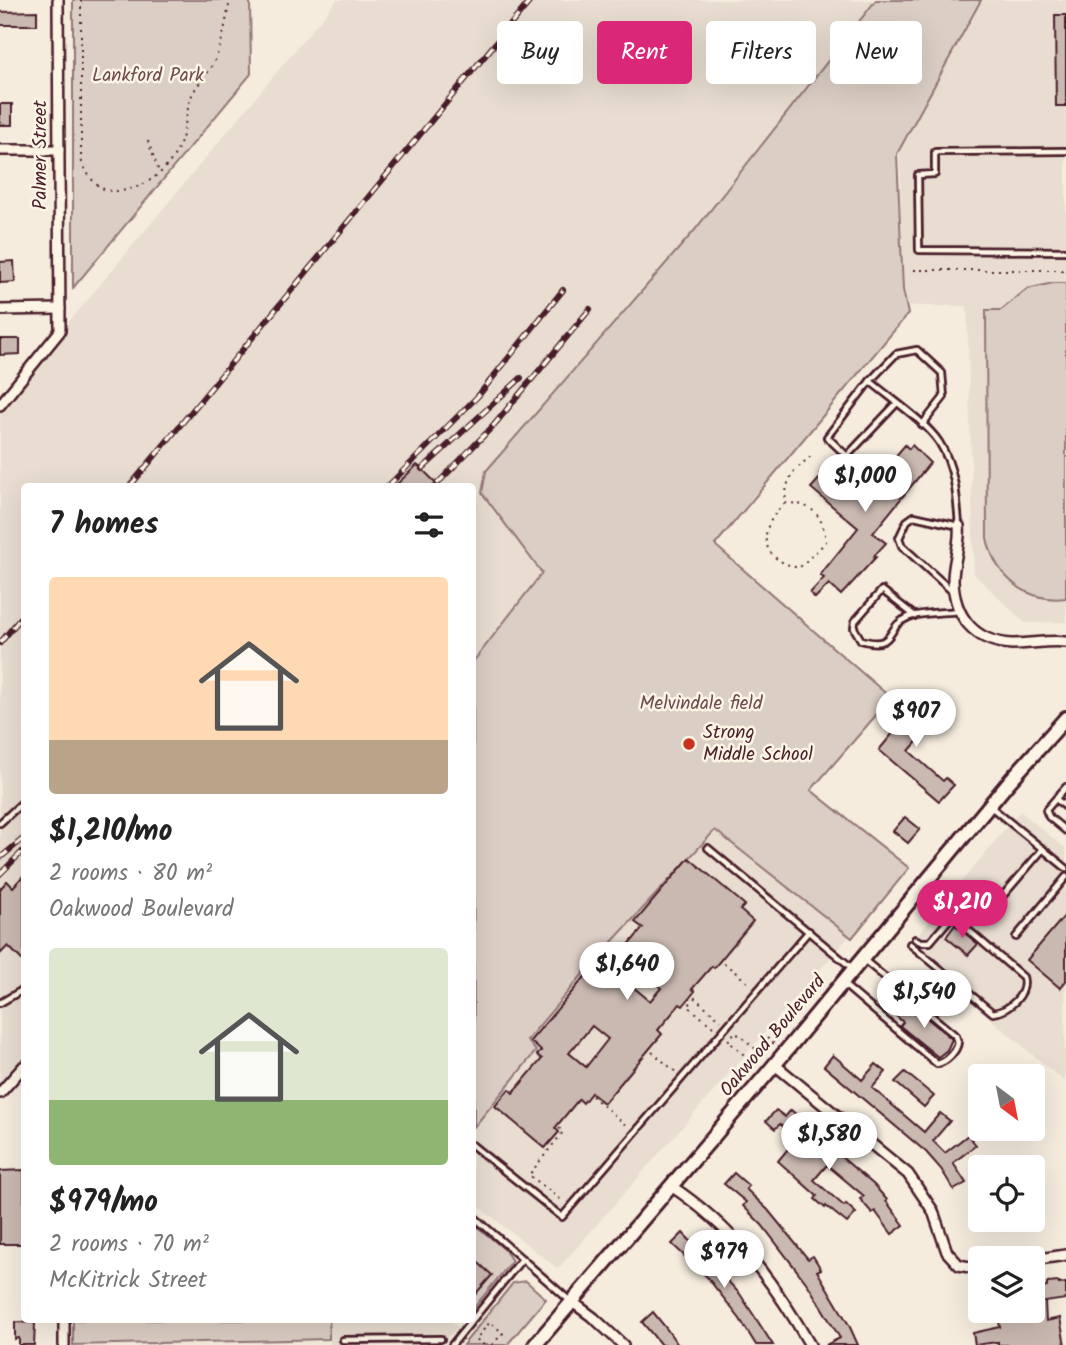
<!DOCTYPE html>
<meta charset="utf-8">
<style>
body{margin:0;font-family:Kalam,sans-serif;background:#f6f6f6;color:#222;height:100vh;display:flex;flex-direction:column;font-size:26px;white-space:nowrap}
*{box-sizing:border-box;margin:0}
p{font-size:23px;color:#767676}
.icon{flex:none;width:38px;height:38px;fill:none;stroke:currentColor;stroke-width:2;stroke-linecap:round;stroke-linejoin:round}
.map{position:relative;flex:1;overflow:hidden}
.details{position:absolute;left:21px;top:483px;width:455px;height:840px;display:flex;flex-direction:column;background:#fff;border-radius:7px;box-shadow:0 7px 28px #0002}
.details>*{flex:none}
.banner{position:absolute;left:497px;top:21px;width:464px;height:63px;display:flex;gap:14px}
.needle{width:46px;rotate:148deg}
.buttons{position:absolute;left:968px;top:1064px;display:grid;gap:14px}
.buttons a{display:grid;place-items:center;width:77px;height:77px;border-radius:7px;background:#fff;box-shadow:0 7px 28px #0002;font-size:35px}
.price{position:absolute;translate:-50% -60px;padding:0 16px;border-radius:24px;background:#fff;color:#222;font-size:23px;line-height:46px;filter:drop-shadow(0 2px 4px #0008)}
.price::after{content:'';position:absolute;left:50%;top:42px;width:21px;height:16px;margin-left:-10px;background:inherit;clip-path:polygon(0 0,100% 0,50% 100%)}
.price.active{background:#db2777;color:#fff}
ul{padding:0;list-style:none}
li{display:grid;align-content:center;gap:14px;height:371px;padding:0 28px}
li span{display:grid;place-items:center;height:217px;border-radius:7px;color:#555}
li>.icon{margin-inline-start:auto}
span .icon{width:126px;height:126px;fill:#fffc;stroke-width:1}
li b{font-size:30px}
h2{display:flex;justify-content:space-between;align-items:center;height:84px;padding:0 28px;font-size:30px}
.pill{padding:0 24px;border-radius:7px;background:#fff;box-shadow:0 7px 28px #0002;font-size:24px;line-height:63px}
.pill.active{background:#db2777;color:#fff}
.map>svg:first-child{display:block}
.built{fill:#e8ddd0}
.green{fill:#dbcec4;stroke:#927678;stroke-width:2}
.building{fill:#cab9b1;stroke:#4a1f2b;stroke-width:2;fill-rule:evenodd}
.lines{fill:none;stroke-linecap:round;stroke-linejoin:round}
.service-casing{stroke:#4a1f2b;stroke-width:10}
.minor-casing{stroke:#4a1f2b;stroke-width:14}
.secondary-casing{stroke:#4a1f2b;stroke-width:18}
.path{stroke:#4a1f2b;stroke-width:2;stroke-dasharray:2 5;stroke-linecap:butt}
.service{stroke:#fcf5e5;stroke-width:4.5}
.minor{stroke:#fcf5e5;stroke-width:9}
.secondary{stroke:#fcf5e5;stroke-width:12}
.rail-casing{stroke:#4a1f2b;stroke-width:6}
.rail{stroke:#fcf5e5;stroke-width:3.5;stroke-dasharray:10;stroke-linecap:butt}
.poi-dot{fill:#c8321e;stroke:#fcf5e5;stroke-width:2.5}
.labels{text-anchor:middle;dominant-baseline:central;stroke-width:5;stroke-linejoin:round;paint-order:stroke}
.park-label{font-size:19px;fill:#6e4b51;stroke:#fcf5e5}
.street-label{font-size:19px;fill:#4a1f2b;stroke:#fcf5e5}
.poi-label{font-size:19px;fill:#4a1f2b;stroke:#fcf5e5;text-anchor:start}
</style>
<div class="map">
<svg width="1066" height="1345" viewBox="0 0 1066 1345">
<rect width="100%" height="100%" fill="#f5ecde"/>
<filter id="ink" filterUnits="userSpaceOnUse"><feTurbulence type="fractalNoise" baseFrequency=".0143" numOctaves="2"/><feDisplacementMap in="SourceGraphic" scale="14" xChannelSelector="R" yChannelSelector="G"/><feConvolveMatrix kernelMatrix="1 2 1 2 8 2 1 2 1" color-interpolation-filters="sRGB"/></filter>
<g filter="url(#ink)">
<g class="built">
<path d="M337 0H876L694 231 542 573 473 662 472 486H24V1066L0 1093V405Z"/>
<path d="M896 0H1066V622L1025 623 974 574 967 306H907L908 314 715 545 891 698 811 790 909 868 558 1269 473 1202V905L679 541 902 246Z"/>
<path d="M1020 811 1066 849 1065 1082 907 948Z"/>
<path d="M331 1320H449L458 1327 440 1345H330Z"/>
</g>
<g class="green">
<path d="M73 0H250L251 74 73 288Z"/>
<path d="M876 0H981L897 154 903 290 908 314 715 545 891 698 811 790 909 868 852 938 715 830 588 968 527 1040 536 1051 474 1127 473 662 542 573 482 493 486 471 694 231Z"/>
<path d="M1053 283H1066V598C1026 603 995 576 987 538L986 310H1001L1027 289Z"/>
<path d="M473 1223 504 1249 512 1261 473 1309Z"/>
<path d="M526 1281 546 1299 507 1345H463L513 1283Z"/>
<path d="M73 1320H329V1339L73 1345Z"/>
</g>
<g class="building">
<path d="M37 11V25H0V12Z"/>
<path d="M1055 15H1066V106H1056Z"/>
<rect x="0" y="104" width="12" height="21"/>
<path d="M14 261 15 282 0 283V262Z"/>
<path d="M0 339H20V354L0 355Z"/>
<path d="M905 445 909 449 912 445 930 463 873 533 886 543 874 556 876 557 841 595 829 584 815 598 810 593 824 578 820 575 858 528 811 488 822 476 820 473 825 467 829 470 832 466 864 493Z"/>
<path d="M417 465 422 469 439 486H395Z"/>
<path d="M922 698 941 714 909 751 943 781 946 778 954 785 939 801 879 750Z"/>
<path d="M905 817 920 829 908 843 893 831Z"/>
<path d="M689 858 745 905 740 910 753 921 714 968 712 966 692 989 695 991 683 1006 680 1004 658 1030 662 1034 604 1103 591 1093 583 1103 579 1099 555 1128 559 1132 545 1148 495 1106 509 1089 513 1093 542 1059 537 1055 541 1051 530 1041 589 972 599 980 643 928 635 922ZM637 968 661 988 650 1001 626 981ZM592 1026 608 1039 586 1067 569 1053Z"/>
<path d="M24 875V962L8 946 0 954V889L7 881 13 887Z"/>
<path d="M1066 914V981L1060 988 1027 960Z"/>
<path d="M955 925 978 944 968 955 946 937Z"/>
<path d="M901 1004 911 1012 915 1008 952 1039 947 1050 938 1057 900 1026 903 1022 894 1014Z"/>
<path d="M833 1055 862 1080 876 1064 886 1072 872 1088 924 1132 940 1113 950 1121 933 1141 945 1153 968 1135 976 1145 953 1163 966 1183 954 1190 941 1169 926 1152 824 1066Z"/>
<path d="M905 1072 934 1096 924 1107 895 1082Z"/>
<path d="M776 1110 785 1117 791 1110 799 1117 797 1119 874 1185 887 1200 886 1201 904 1225 892 1234 875 1211 872 1213 860 1199 864 1196 827 1165 814 1180 844 1206 846 1204 856 1213 847 1223 826 1206 825 1208 815 1199 817 1196 778 1161 797 1138 780 1124 775 1129 766 1121Z"/>
<path d="M24 1170V1244H0V1171Z"/>
<path d="M734 1173 749 1186 746 1189 768 1210 808 1259 813 1256 821 1269 817 1271 849 1325 858 1345H826L840 1338 808 1285 762 1225 743 1206 746 1202 724 1184Z"/>
<path d="M683 1233 740 1294 773 1345H756L740 1319 707 1277 672 1244Z"/>
<path d="M472 1257 492 1275 472 1298Z"/>
<path d="M1059 1282V1284L1066 1283V1299L1045 1302 1046 1321 1060 1318 1065 1345H998V1342L975 1345 973 1333 1000 1327 997 1311H1032V1290L1047 1287V1283Z"/>
<path d="M653 1312 666 1328 678 1345H661L642 1322Z"/>
<path d="M15 1322 35 1323 34 1345H19V1338L15 1339Z"/>
</g>
<g class="lines">
<g class="service-casing">
<g id="service">
<path d="M1066 151 935 152V174L918 175 919 250 1066 251"/>
<path d="M870 381C890 398 926 422 939 442 955 467 957 497 959 526L914 516 907 521 899 538 902 546 953 592"/>
<path d="M897 403 847 456 827 437 870 381 896 354 917 350 942 373 944 397 922 425"/>
<path d="M915 616 882 590 855 621 854 628 861 640C897 650 885 627 907 618 919 612 945 613 959 611"/>
<path d="M1066 787 1046 810 1049 817 1066 831"/>
<path d="M1056 799 1066 807"/>
<path d="M991 807 1066 868"/>
<path d="M0 823 24 801"/>
<path d="M708 848 852 968"/>
<path d="M988 913 1043 849"/>
<path d="M1016 937 1066 877"/>
<path d="M910 944 993 1013C1009 1011 1028 994 1023 977L952 916 930 942H921L915 939"/>
<path d="M843 984 937 1064C947 1062 957 1051 958 1042L956 1036 864 960"/>
<path d="M0 1003 24 989"/>
<path d="M472 1145 562 1217 809 931"/>
<path d="M472 1215 569 1300"/>
<path d="M343 1340 441 1339"/>
<path d="M452 1345 522 1259"/>
</g>
</g>
<g class="minor-casing">
<g id="minor">
<path d="M0 150H59"/>
<path d="M0 310 60 309"/>
<path d="M0 405 60 331 58 0"/>
<path d="M959 526C961 544 953 561 953 580 954 616 974 642 1012 644 1030 644 1048 640 1066 642"/>
<path d="M775 1065 908 1174 933 1211 947 1252 959 1265 980 1269"/>
<path d="M0 1093 24 1066"/>
<path d="M671 1186C732 1226 774 1282 810 1345"/>
<path d="M1032 1260 1066 1255"/>
<path d="M571 1301 594 1318 623 1345"/>
<path d="M64 1345V1320"/>
</g>
</g>
<g class="secondary-casing">
<path id="secondary" d="M535 1345 766 1075 1008 783 1066 718"/>
</g>
<g class="path">
<path d="M81 0V160C89 178 98 193 119 191 150 188 175 165 183 135 186 122 187 105 193 93 199 82 208 73 214 62 223 43 226 20 230 0"/>
<path d="M148 141 159 172"/>
<path d="M914 270H1066"/>
<path d="M785 503C813 503 823 515 826 542L799 568C758 559 757 529 785 503 787 474 792 473 813 454"/>
<path d="M724 963 751 985"/>
<path d="M885 999 898 1009"/>
<path d="M878 1005 888 993"/>
<path d="M888 1014 901 999"/>
<path d="M713 1027 688 1006 695 998 721 1020"/>
<path d="M767 1038 774 1044"/>
<path d="M652 1052 677 1073"/>
<path d="M749 1059 728 1041 735 1032 757 1050"/>
<path d="M748 1060 756 1066"/>
<path d="M592 1096 629 1128"/>
<path d="M559 1128 563 1132 529 1175 564 1202"/>
<path d="M484 1345 476 1339 490 1322 503 1333 492 1345"/>
</g>
<use href="#service" class="service"/>
<use href="#minor" class="minor"/>
<use href="#secondary" class="secondary"/>
<g class="rail-casing">
<g id="rail">
<path d="M422 469 521 378"/>
<path d="M437 484 494 425 590 309"/>
<path d="M130 486 531 0"/>
<path d="M388 486 478 396 563 290"/>
<path d="M0 643 24 614"/>
<path d="M0 858 24 838"/>
<path d="M0 874 24 850"/>
</g>
</g>
<use href="#rail" class="rail"/>
</g>
</g>
<circle class="poi-dot" cx="689" cy="744" r="7"/>
<g class="labels">
<g class="park-label">
<text x="148" y="76">Lankford Park</text>
<text x="701" y="704">Melvindale field</text>
</g>
<g class="street-label">
<text transform="translate(41 155) rotate(-90)">Palmer Street</text>
<text transform="translate(773 1036) rotate(-50)">Oakwood Boulevard</text>
</g>
<g class="poi-label">
<text x="703" y="733">Strong<tspan x="703" dy="22">Middle School</tspan></text>
</g>
</g>
</svg>
<div class="buttons">
<a><svg class="needle" viewBox="-14 -14 28 28"><path d="M0-13l5 13h-10z" fill="#e53935"/><path d="M0 13l5-13h-10z" fill="#767676"/></svg></a>
<a><svg class="icon" aria-label="locate" viewBox="0 0 24 24"><circle cx="12" cy="12" r="6"/><path d="M12 2v4M12 18v4M2 12h4M18 12h4"/></svg></a>
<a><svg class="icon" aria-label="layers" viewBox="0 0 24 24"><path d="M12 4l9 5-9 5-9-5zM3 14l9 5 9-5"/></svg></a>
</div>
<b class="price" style="left:865px;top:514px">$1,000</b>
<b class="price" style="left:916px;top:749px">$907</b>
<b class="price active" style="left:962px;top:940px">$1,210</b>
<b class="price" style="left:627px;top:1002px">$1,640</b>
<b class="price" style="left:924px;top:1030px">$1,540</b>
<b class="price" style="left:829px;top:1172px">$1,580</b>
<b class="price" style="left:724px;top:1290px">$979</b>
<div class="banner">
<a class="pill">Buy</a>
<a class="pill active">Rent</a>
<a class="pill">Filters</a>
<a class="pill">New</a>
</div>
<section class="details">
<h2>7 homes<svg class="icon" aria-label="filters" viewBox="0 0 24 24"><path d="M4 7h16M4 17h16"/><circle cx="9" cy="7" r="2"/><circle cx="15" cy="17" r="2"/></svg></h2>
<ul>
<li><span style="background:linear-gradient(#ffd9b3 75%,#b9a48a 0)"><svg class="icon" aria-label="home" viewBox="0 0 24 24"><path d="M3 11l9-7 9 7M6 9v11h12V9"/></svg></span><div><b>$1,210/mo</b><p>2 rooms · 80 m²</p><p>Oakwood Boulevard</p></div></li>
<li><span style="background:linear-gradient(#dfe7d0 70%,#8fb573 0)"><svg class="icon" aria-label="home" viewBox="0 0 24 24"><path d="M3 11l9-7 9 7M6 9v11h12V9"/></svg></span><div><b>$979/mo</b><p>2 rooms · 70 m²</p><p>McKitrick Street</p></div></li>
</ul>
</section>
</div>
